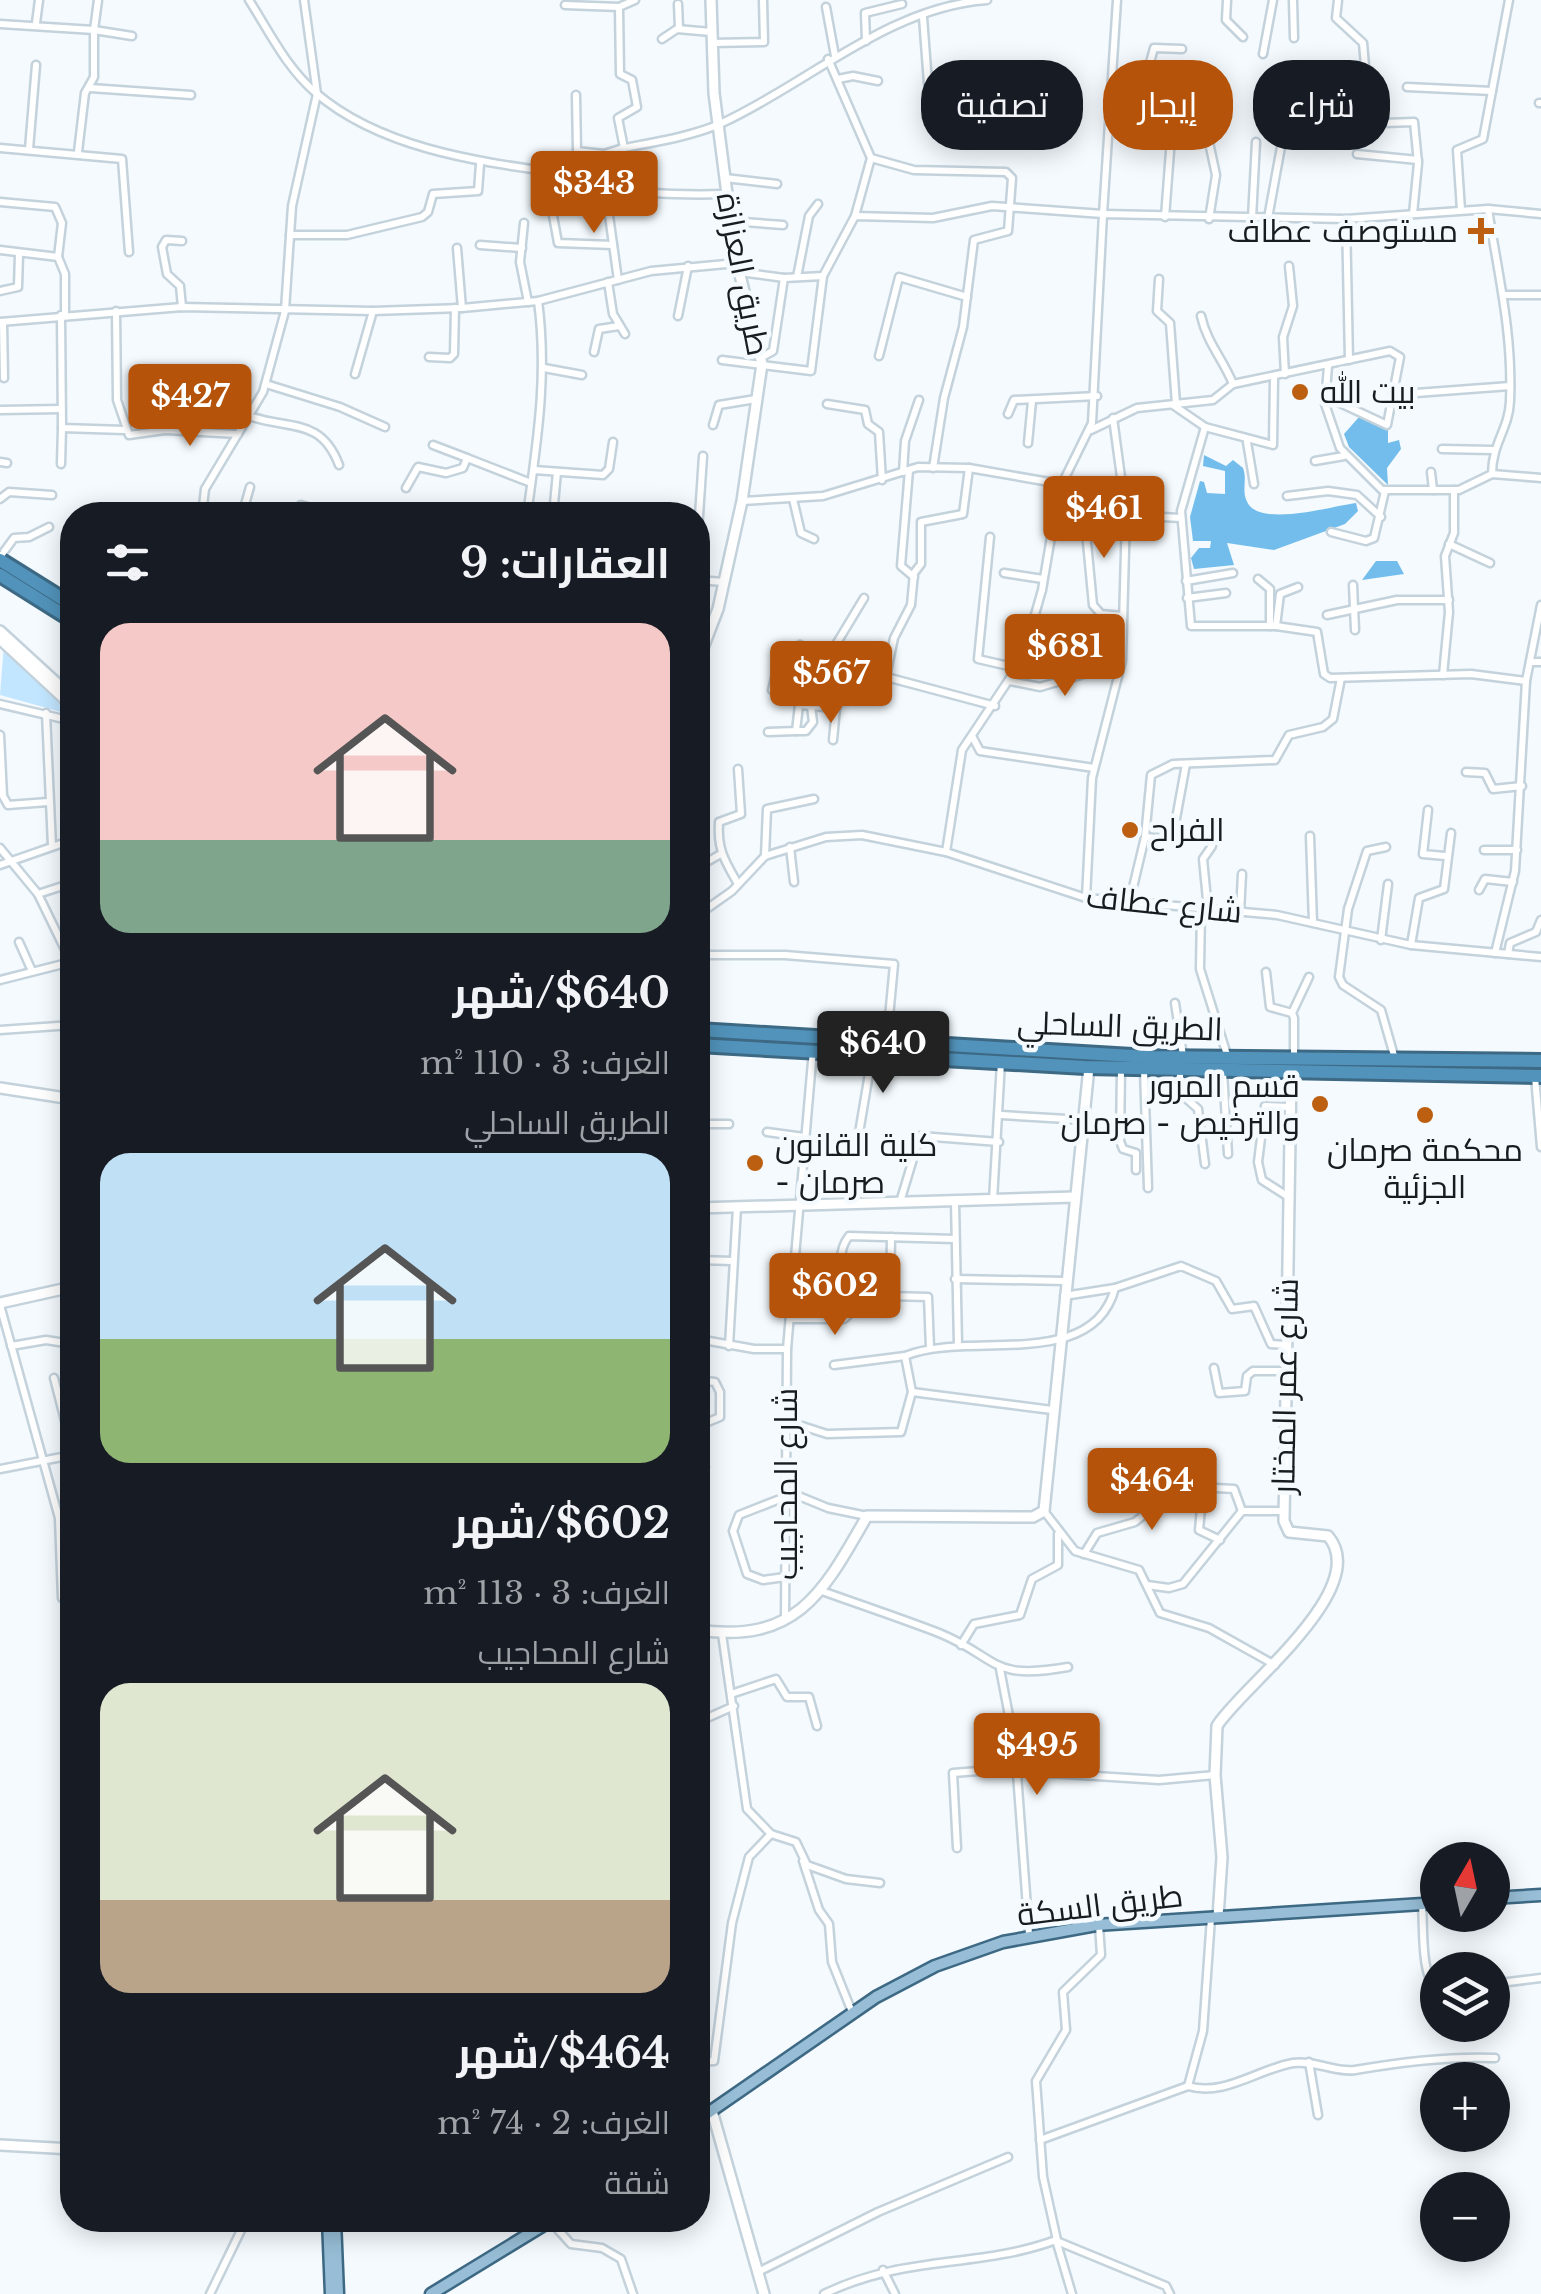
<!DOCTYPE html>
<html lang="ar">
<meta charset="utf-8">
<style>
body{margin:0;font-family:"Libre Baskerville",Cairo,serif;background:#242831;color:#f1f3f6;direction:rtl;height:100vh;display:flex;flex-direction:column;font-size:38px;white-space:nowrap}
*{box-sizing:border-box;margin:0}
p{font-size:32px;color:#9ea1a6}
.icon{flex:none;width:55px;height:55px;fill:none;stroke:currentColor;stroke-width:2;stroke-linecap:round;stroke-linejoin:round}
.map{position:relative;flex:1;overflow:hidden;direction:ltr}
.sheet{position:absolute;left:60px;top:502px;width:650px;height:1730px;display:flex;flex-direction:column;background:#171b24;border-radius:40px;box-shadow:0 5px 25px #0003;direction:rtl}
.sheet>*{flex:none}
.guide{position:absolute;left:740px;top:60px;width:650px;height:90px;direction:rtl;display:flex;gap:20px}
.needle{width:65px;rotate:9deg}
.controls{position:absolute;left:1420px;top:1842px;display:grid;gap:20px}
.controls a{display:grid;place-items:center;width:90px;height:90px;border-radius:50%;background:#171b24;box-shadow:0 5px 25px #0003;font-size:50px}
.price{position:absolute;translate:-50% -85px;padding:0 22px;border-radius:10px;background:#b45309;color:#fff;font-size:32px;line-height:65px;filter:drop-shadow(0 2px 5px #0008)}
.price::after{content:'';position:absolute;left:50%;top:60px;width:30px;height:22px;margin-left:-15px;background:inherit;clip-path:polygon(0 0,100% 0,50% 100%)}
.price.current{background:#222;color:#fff}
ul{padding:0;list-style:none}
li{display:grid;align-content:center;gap:20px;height:530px;padding:0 40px}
li span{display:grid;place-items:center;height:310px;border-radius:30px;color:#555}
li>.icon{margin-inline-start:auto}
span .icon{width:180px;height:180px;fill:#fffc;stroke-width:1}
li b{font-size:42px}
h2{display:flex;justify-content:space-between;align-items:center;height:120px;padding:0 40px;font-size:42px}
.tag{padding:0 35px;border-radius:40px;background:#171b24;box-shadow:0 5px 25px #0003;font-size:35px;line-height:90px}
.tag.current{background:#b45309;color:#fff}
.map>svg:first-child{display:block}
.green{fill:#c2e6ff}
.forest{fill:#72bdec}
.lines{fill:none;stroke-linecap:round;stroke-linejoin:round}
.street-casing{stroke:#c4d2dc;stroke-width:11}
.secondary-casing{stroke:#c4d2dc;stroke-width:14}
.primary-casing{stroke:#3d6984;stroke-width:15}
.highway-casing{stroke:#3d6984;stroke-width:18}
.street{stroke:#fff;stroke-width:6}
.secondary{stroke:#fff;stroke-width:9}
.primary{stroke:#97bed6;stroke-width:10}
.highway{stroke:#5293bb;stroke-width:12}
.poi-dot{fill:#bd5f11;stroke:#f4fafe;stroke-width:4}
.labels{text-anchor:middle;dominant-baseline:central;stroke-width:9;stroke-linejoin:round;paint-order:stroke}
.poi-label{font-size:32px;fill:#161c1f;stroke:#f4fafe;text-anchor:start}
.street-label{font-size:32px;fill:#161c1f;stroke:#f4fafe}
</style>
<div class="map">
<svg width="1541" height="2294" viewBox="0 0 1541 2294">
<rect width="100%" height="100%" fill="#f4fafe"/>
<path class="green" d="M4 645 72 708V715L0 695Z"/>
<g class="forest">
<path d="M1359 417 1388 430V443L1399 440 1401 449 1387 468 1388 485 1349 447 1344 434Z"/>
<path d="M1204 455 1226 466 1233 460 1243 468C1248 481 1240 492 1249 505 1265 526 1333 506 1356 503L1358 511 1345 524 1274 550 1227 543 1234 565 1194 569 1191 558 1199 548H1210L1211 541H1193L1190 517 1200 481 1204 482 1207 493 1225 494V471L1203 466Z"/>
<path d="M1376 561H1397L1404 574 1362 580Z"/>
</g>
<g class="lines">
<g class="street-casing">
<g id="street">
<path d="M249 0C270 33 286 67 316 93 379 147 473 161 553 172 573 175 592 185 612 188 649 195 689 195 727 194"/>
<path d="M635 0 619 7 620 74 632 80 637 107 618 118 624 148C655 142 693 136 722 123 809 83 888 7 987 0"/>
<path d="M1227 0 1226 20 1243 37"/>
<path d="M1293 0 1294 38"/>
<path d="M1338 0 1336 18 1363 43 1370 123"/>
<path d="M678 4 679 28"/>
<path d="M565 5 619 7"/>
<path d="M826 7 835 56"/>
<path d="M923 17 928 83"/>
<path d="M36 23 39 0"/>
<path d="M0 24 94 30 98 0"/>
<path d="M662 39 677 29 711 32"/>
<path d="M866 41 865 13 902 4"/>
<path d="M712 43 764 42 763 0"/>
<path d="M1263 54 1273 0"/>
<path d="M828 59 871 158 914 170 1006 172 1012 178 1008 231 974 240 963 327 944 398 933 468"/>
<path d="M838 79 853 76 878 81"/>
<path d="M1407 87 1492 91"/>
<path d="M90 88 191 95"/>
<path d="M576 95 577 151 604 154 623 148"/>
<path d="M1539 103H1541"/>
<path d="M1111 105 1138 106 1137 123 1181 125 1204 119 1216 175 1209 219"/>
<path d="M1138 106 1154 48 1182 49"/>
<path d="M1354 124 1414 122 1418 163 1413 214"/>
<path d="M0 148 122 159 129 252"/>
<path d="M29 149 36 65"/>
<path d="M78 152 85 93 94 77V30L132 36"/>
<path d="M1357 154 1418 160"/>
<path d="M545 172 558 243 613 245"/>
<path d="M725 178 777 184"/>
<path d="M605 187 618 280"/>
<path d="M0 202 55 207 62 223 58 257"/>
<path d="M1488 209C1498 274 1513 334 1510 401 1509 429 1492 443 1492 474"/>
<path d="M1461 210 1457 150 1483 139 1509 0"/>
<path d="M855 216 871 158"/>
<path d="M1165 217 1172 125"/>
<path d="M1252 218 1256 142"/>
<path d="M1268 218 1285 125 1274 104"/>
<path d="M1346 219 1349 360"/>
<path d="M730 221 783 225"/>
<path d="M524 223 520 262 528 302"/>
<path d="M290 235H347L422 217 428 212 433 194 478 191 480 164"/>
<path d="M182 241 166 240 162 247 167 274 180 286 182 307"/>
<path d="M480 245 522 248"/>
<path d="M457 248 462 308"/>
<path d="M0 250 58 257 65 274V315"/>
<path d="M740 272 784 278"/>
<path d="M797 277 809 216 818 204"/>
<path d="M1159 279 1157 311 1170 323 1176 404"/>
<path d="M608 282 613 314 625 334"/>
<path d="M0 291 18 287 19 254"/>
<path d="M1504 295H1541"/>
<path d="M285 310 292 206 317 94 304 0"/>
<path d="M116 311 117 400 129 435 165 430 238 434"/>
<path d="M61 315 62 428 124 430"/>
<path d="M678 316 688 266"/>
<path d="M1201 316C1207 343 1223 359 1233 384"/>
<path d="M0 322 182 307 373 311 462 308 538 301 651 271 737 263"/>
<path d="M3 322 4 378"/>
<path d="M594 352 599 329 619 326"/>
<path d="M879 356 899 277 967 297"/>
<path d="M429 357 450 358 454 354 455 308"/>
<path d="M762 357 773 351 784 278 823 276"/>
<path d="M722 360 811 371 823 276 855 216 933 218 992 206 1103 214 1117 0"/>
<path d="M1328 366 1325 404 1340 448 1382 490H1459L1492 474 1541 478"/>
<path d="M544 368 582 375"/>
<path d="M355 374 373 311"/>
<path d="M1285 374 1283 337 1293 306 1289 266"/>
<path d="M266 384 340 407 385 427"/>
<path d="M1416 393 1510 386"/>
<path d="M827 404 865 410 868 424 879 432 882 480"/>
<path d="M1173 405 1205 427 1273 445 1274 377"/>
<path d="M0 410 61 409"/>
<path d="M1008 414 1014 400 1097 396"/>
<path d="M249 416C289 430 321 417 339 465"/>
<path d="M713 425 719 405 756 399"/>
<path d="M1205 427 1181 511 1191 626H1276L1317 632 1324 674 1330 678 1471 674 1526 681"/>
<path d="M1091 430 1137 408 1213 400 1233 384 1390 351 1400 357 1387 425 1325 396"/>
<path d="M1247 442 1254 484"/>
<path d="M1028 443 1032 401"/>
<path d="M433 445 467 458"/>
<path d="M1442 449 1493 450"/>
<path d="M1315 461 1344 456"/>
<path d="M0 462 7 463"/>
<path d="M61 464 62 428"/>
<path d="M534 470 603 475 609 469 613 442"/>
<path d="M909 470 901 566 914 577"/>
<path d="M903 472 905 441 919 400"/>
<path d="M1431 472 1433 490"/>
<path d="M406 488 418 467 446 473 463 468 467 458 531 483"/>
<path d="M1287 496 1328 491 1357 495 1381 517"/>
<path d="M0 499 9 492 52 495"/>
<path d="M793 499 801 533 814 539"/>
<path d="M742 501 823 496 918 467 969 468 1061 484"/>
<path d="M301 505 332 515"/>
<path d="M1056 505 1103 514 1181 518"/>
<path d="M1084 511 1093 605 1101 614 1123 616"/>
<path d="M202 515 205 489 263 392 285 311"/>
<path d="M242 515 250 487"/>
<path d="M527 515C537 442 548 375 538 301"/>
<path d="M553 515 557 472"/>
<path d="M698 531 703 456"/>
<path d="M1331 532 1366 541 1374 538 1385 491"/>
<path d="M990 537 978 659 1017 668"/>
<path d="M1449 544 1490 563"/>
<path d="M0 557 14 538 29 537 49 527"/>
<path d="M1004 573 1043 579"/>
<path d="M1258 579 1270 589V626"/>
<path d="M698 580 723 582"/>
<path d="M1186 581 1233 573"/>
<path d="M1353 585 1355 630"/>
<path d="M1187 598 1226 593"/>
<path d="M1327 615 1397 600H1449"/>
<path d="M1276 626 1280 594 1298 587"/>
<path d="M826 661 864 598"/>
<path d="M1530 662H1541"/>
<path d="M1443 675 1449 612 1445 556 1454 533V490"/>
<path d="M886 676 894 638 911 605 914 573 921 564V522L963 514 969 468"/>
<path d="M1010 681 1040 687 1121 663"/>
<path d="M772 690 779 662 800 645 819 659 995 706"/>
<path d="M0 704 72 721"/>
<path d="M46 713 52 846"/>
<path d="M796 731H806L813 722 811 706"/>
<path d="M768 732 796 731 799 705 836 708 839 663"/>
<path d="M0 735 3 796 8 805 48 802"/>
<path d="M972 736 980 751 1094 768"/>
<path d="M833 740 836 708"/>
<path d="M738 769 741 814 719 822C717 850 725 861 738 884"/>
<path d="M1466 772 1485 773 1493 789 1522 786"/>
<path d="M1428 810 1423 854 1445 856"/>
<path d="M1310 836 1313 923"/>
<path d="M1145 837 1168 839 1173 835 1186 764"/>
<path d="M790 847 794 882"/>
<path d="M1386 847 1367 851 1348 909 1339 977 1343 985 1381 1010 1395 1059"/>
<path d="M0 848 38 894 72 964"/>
<path d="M1484 850H1517"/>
<path d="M946 852 962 750 1022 660 1042 590 1059 490 1092 423 1103 214 1346 219 1488 209 1541 214"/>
<path d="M765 856 767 809 814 799"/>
<path d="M0 865 72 840"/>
<path d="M698 867 719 855"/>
<path d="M1479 890 1485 879 1513 882"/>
<path d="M38 894 72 883"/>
<path d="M1086 898 1092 778 1122 661 1126 514 1113 418"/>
<path d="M1129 904 1145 837 1151 775 1173 764 1275 760 1289 735 1323 727 1333 719 1341 678"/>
<path d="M1201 909 1200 969 1228 1058"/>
<path d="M1208 910 1203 859 1212 846"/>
<path d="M1240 912 1242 874"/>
<path d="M698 915 732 891 765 856 826 837 862 835 946 852 1086 898 1277 915 1411 945 1541 957"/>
<path d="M1381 940 1388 884"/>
<path d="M19 942 32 971"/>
<path d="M1411 945 1419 898 1444 889 1451 833"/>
<path d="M1495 953 1515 871 1526 681 1541 605"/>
<path d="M1508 954 1510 943 1536 932 1541 920"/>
<path d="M698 955H785L894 964 887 1039"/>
<path d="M1266 972 1270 1007 1292 1013 1294 1018V1058"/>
<path d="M0 980 71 962"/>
<path d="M1175 1003 1183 1056"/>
<path d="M1292 1013 1309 977"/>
<path d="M0 1030 72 1025"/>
<path d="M1121 1069 1120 1141 1123 1149 1136 1153V1170"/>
<path d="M1144 1070 1148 1188"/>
<path d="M1180 1070V1093L1198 1109 1205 1164"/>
<path d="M1223 1072 1228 1154"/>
<path d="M1535 1077 1541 1147"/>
<path d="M698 1079 701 1078"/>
<path d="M1001 1115 1084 1120"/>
<path d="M698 1124H729"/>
<path d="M767 1132 804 1137"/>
<path d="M859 1133 872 1056"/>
<path d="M1287 1196 1262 1180 1258 1162 1265 1106 1290 1107"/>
<path d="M993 1200 1001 1062"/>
<path d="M955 1201 958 1345"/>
<path d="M900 1202 920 1136 999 1142"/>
<path d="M698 1260 733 1261"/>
<path d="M955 1279 1066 1281"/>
<path d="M890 1296 928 1297 930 1348"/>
<path d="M1064 1296 1115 1288"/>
<path d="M0 1305 59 1518 62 1598 72 1601"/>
<path d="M855 1309 856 1300C844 1281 833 1257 849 1236L955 1239"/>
<path d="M790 1319H844L855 1309H885L890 1296 891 1237"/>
<path d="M698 1339 754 1349H787"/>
<path d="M11 1346 46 1340 72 1344"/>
<path d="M729 1346 737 1207"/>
<path d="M834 1365 905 1356"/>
<path d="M1214 1368 1219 1393 1245 1391 1247 1376 1253 1371H1285"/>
<path d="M54 1378 72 1448"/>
<path d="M698 1380 715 1382 720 1392V1417L698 1426"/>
<path d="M912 1392 1052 1410"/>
<path d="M62 1407 72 1406"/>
<path d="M785 1427 802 1426 827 1434 901 1432 912 1392 905 1356C967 1330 1093 1373 1115 1288L1181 1266 1216 1281 1232 1309 1254 1306 1271 1344 1285 1345"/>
<path d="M698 1468 705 1467"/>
<path d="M0 1469 72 1455"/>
<path d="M1203 1487 1199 1530 1220 1540"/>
<path d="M784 1490 828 1508 867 1516"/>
<path d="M785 1497 739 1515 733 1531 747 1574 763 1580 785 1577"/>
<path d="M1044 1511 1075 1551 1139 1570 1160 1613 1209 1628 1275 1665"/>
<path d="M1084 1554 1097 1533 1135 1522 1179 1486 1234 1489 1242 1511"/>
<path d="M1147 1585 1169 1588 1183 1584 1242 1511H1284"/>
<path d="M822 1591C861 1605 900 1618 939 1633 1000 1658 989 1681 1068 1667"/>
<path d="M785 1620 787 1349 813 1050"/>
<path d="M722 1634 747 1809 771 1834 796 1842 807 1865 846 1879 880 1883"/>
<path d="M961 1645 974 1624 1020 1615 1032 1579 1058 1565V1534"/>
<path d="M1000 1669 1015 1747 1029 1934"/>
<path d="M734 1693 776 1679 787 1697H809L817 1726"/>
<path d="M698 1722 734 1706"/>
<path d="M1017 1771 1159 1780 1215 1775"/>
<path d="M957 1848 953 1773 1017 1768"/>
<path d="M803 1861 819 1910 829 1924 832 1962 852 2012"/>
<path d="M1422 1905C1424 1928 1420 1976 1438 1992"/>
<path d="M1492 1984 1541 1978"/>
<path d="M698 2062 714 2061 732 1923 749 1857 771 1834"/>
<path d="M1309 2062 1318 2115"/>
<path d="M1188 2086 1203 2031 1211 1918"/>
<path d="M1040 2140 1188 2086C1224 2097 1258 2069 1293 2063 1315 2060 1336 2073 1355 2070 1401 2062 1448 2056 1495 2058"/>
<path d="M551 2222 571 2244 602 2248 621 2259 633 2294"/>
<path d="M1057 2240 1043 2177 1036 2081 1066 2030 1063 1992 1101 1955 1099 1925"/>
<path d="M1059 2242 1166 2286 1170 2294"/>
<path d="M883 2270 895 2294"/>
<path d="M758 2272 878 2212 1008 2157"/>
<path d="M210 2294 246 2220"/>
<path d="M824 2294C906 2254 977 2269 1056 2240L1072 2294"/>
</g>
</g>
<g class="secondary-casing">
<g id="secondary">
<path d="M0 631 72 697"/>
<path d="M0 639 72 706"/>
<path d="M698 661 718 609 742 501 762 364 737 263 727 194 714 93 711 0"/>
<path d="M0 1088 72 1099"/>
<path d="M698 1208 1075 1197"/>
<path d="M0 1303 72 1287"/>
<path d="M698 1630C797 1644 823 1593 867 1516L1033 1517 1044 1511 1089 1067"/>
<path d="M1218 1917 1222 1857 1215 1775 1217 1726C1238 1690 1374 1589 1328 1536L1289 1532 1284 1521 1291 1072"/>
<path d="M712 2111 764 2294"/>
<path d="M0 2145 72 2149"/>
</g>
</g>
<g class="primary-casing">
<g id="primary">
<path d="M1492 1898 1541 1895"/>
<path d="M698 2120 876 1997 935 1966 1003 1942 1096 1925 1438 1903"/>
<path d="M328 2220 331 2294"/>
<path d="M335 2220 338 2294"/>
<path d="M431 2294 552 2220"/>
</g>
</g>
<g class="highway-casing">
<g id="highway">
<path d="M0 560 72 605"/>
<path d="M0 575 72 620"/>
<path d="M698 1030 1149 1057 1541 1061"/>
<path d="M698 1045 1085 1067 1541 1076"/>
</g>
</g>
<use href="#street" class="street"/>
<use href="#secondary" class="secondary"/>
<use href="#primary" class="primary"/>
<use href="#highway" class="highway"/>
</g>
<g class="poi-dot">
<path d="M1476 216h10v10h10v10h-10v10h-10v-10h-10v-10h10z"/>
<circle cx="1300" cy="392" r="10"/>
<circle cx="1130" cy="830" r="10"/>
<circle cx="1320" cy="1104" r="10"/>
<circle cx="1425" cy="1115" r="10"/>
<circle cx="755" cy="1163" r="10"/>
</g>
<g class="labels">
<g class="poi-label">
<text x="1458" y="231" text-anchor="end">مستوصف عطاف</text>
<text x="1320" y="392">بيت الله</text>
<text x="1150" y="830">الفراح</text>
<text x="1300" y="1086" text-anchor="end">قسم المرور<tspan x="1300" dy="37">والترخيص - صرمان</tspan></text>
<text x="775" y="1145">كلية القانون<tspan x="775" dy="37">- صرمان</tspan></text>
<text x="1425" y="1150" text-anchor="middle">محكمة صرمان<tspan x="1425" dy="37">الجزئية</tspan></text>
</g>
<g class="street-label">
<text transform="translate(743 274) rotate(79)">طريق العزازة</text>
<text transform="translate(1164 904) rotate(6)">شارع عطاف</text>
<text transform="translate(1120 1026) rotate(2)">الطريق الساحلي</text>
<text transform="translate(1285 1386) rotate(-89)">شارع عمر المختار</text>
<text transform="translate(786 1484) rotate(-90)">شارع المحاجيب</text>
<text transform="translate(1100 1905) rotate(-7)">طريق السكة</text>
</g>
</g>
</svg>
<div class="controls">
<a><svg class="needle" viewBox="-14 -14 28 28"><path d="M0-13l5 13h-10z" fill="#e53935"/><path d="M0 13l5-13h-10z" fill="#9ea1a6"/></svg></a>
<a><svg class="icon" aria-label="layers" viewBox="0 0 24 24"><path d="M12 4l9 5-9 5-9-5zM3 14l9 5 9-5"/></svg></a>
<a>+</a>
<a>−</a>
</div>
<b class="price" style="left:594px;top:236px">$343</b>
<b class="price" style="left:190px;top:449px">$427</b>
<b class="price" style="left:1104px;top:561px">$461</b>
<b class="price" style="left:1065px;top:699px">$681</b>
<b class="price" style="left:831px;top:726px">$567</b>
<b class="price current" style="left:883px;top:1096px">$640</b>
<b class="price" style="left:835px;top:1338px">$602</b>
<b class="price" style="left:1152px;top:1533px">$464</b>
<b class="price" style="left:1037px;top:1798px">$495</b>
<div class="guide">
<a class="tag">شراء</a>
<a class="tag current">إيجار</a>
<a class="tag">تصفية</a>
</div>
<section class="sheet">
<h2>العقارات: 9<svg class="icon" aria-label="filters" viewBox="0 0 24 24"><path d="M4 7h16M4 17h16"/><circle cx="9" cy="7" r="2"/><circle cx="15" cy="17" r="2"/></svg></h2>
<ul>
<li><span style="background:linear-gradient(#f6c9c9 70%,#7fa58c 0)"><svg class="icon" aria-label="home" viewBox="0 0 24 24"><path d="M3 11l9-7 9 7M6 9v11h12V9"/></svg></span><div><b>$640/شهر</b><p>الغرف: 3 · 110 m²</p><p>الطريق الساحلي</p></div></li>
<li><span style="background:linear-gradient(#bfe0f5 60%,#8fb573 0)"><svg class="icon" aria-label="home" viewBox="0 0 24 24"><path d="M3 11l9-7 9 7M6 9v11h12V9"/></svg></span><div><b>$602/شهر</b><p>الغرف: 3 · 113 m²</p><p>شارع المحاجيب</p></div></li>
<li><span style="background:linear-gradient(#dfe7d0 70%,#b9a48a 0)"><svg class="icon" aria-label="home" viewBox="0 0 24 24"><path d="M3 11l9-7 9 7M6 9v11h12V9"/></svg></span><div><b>$464/شهر</b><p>الغرف: 2 · 74 m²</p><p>شقة</p></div></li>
</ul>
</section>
</div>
